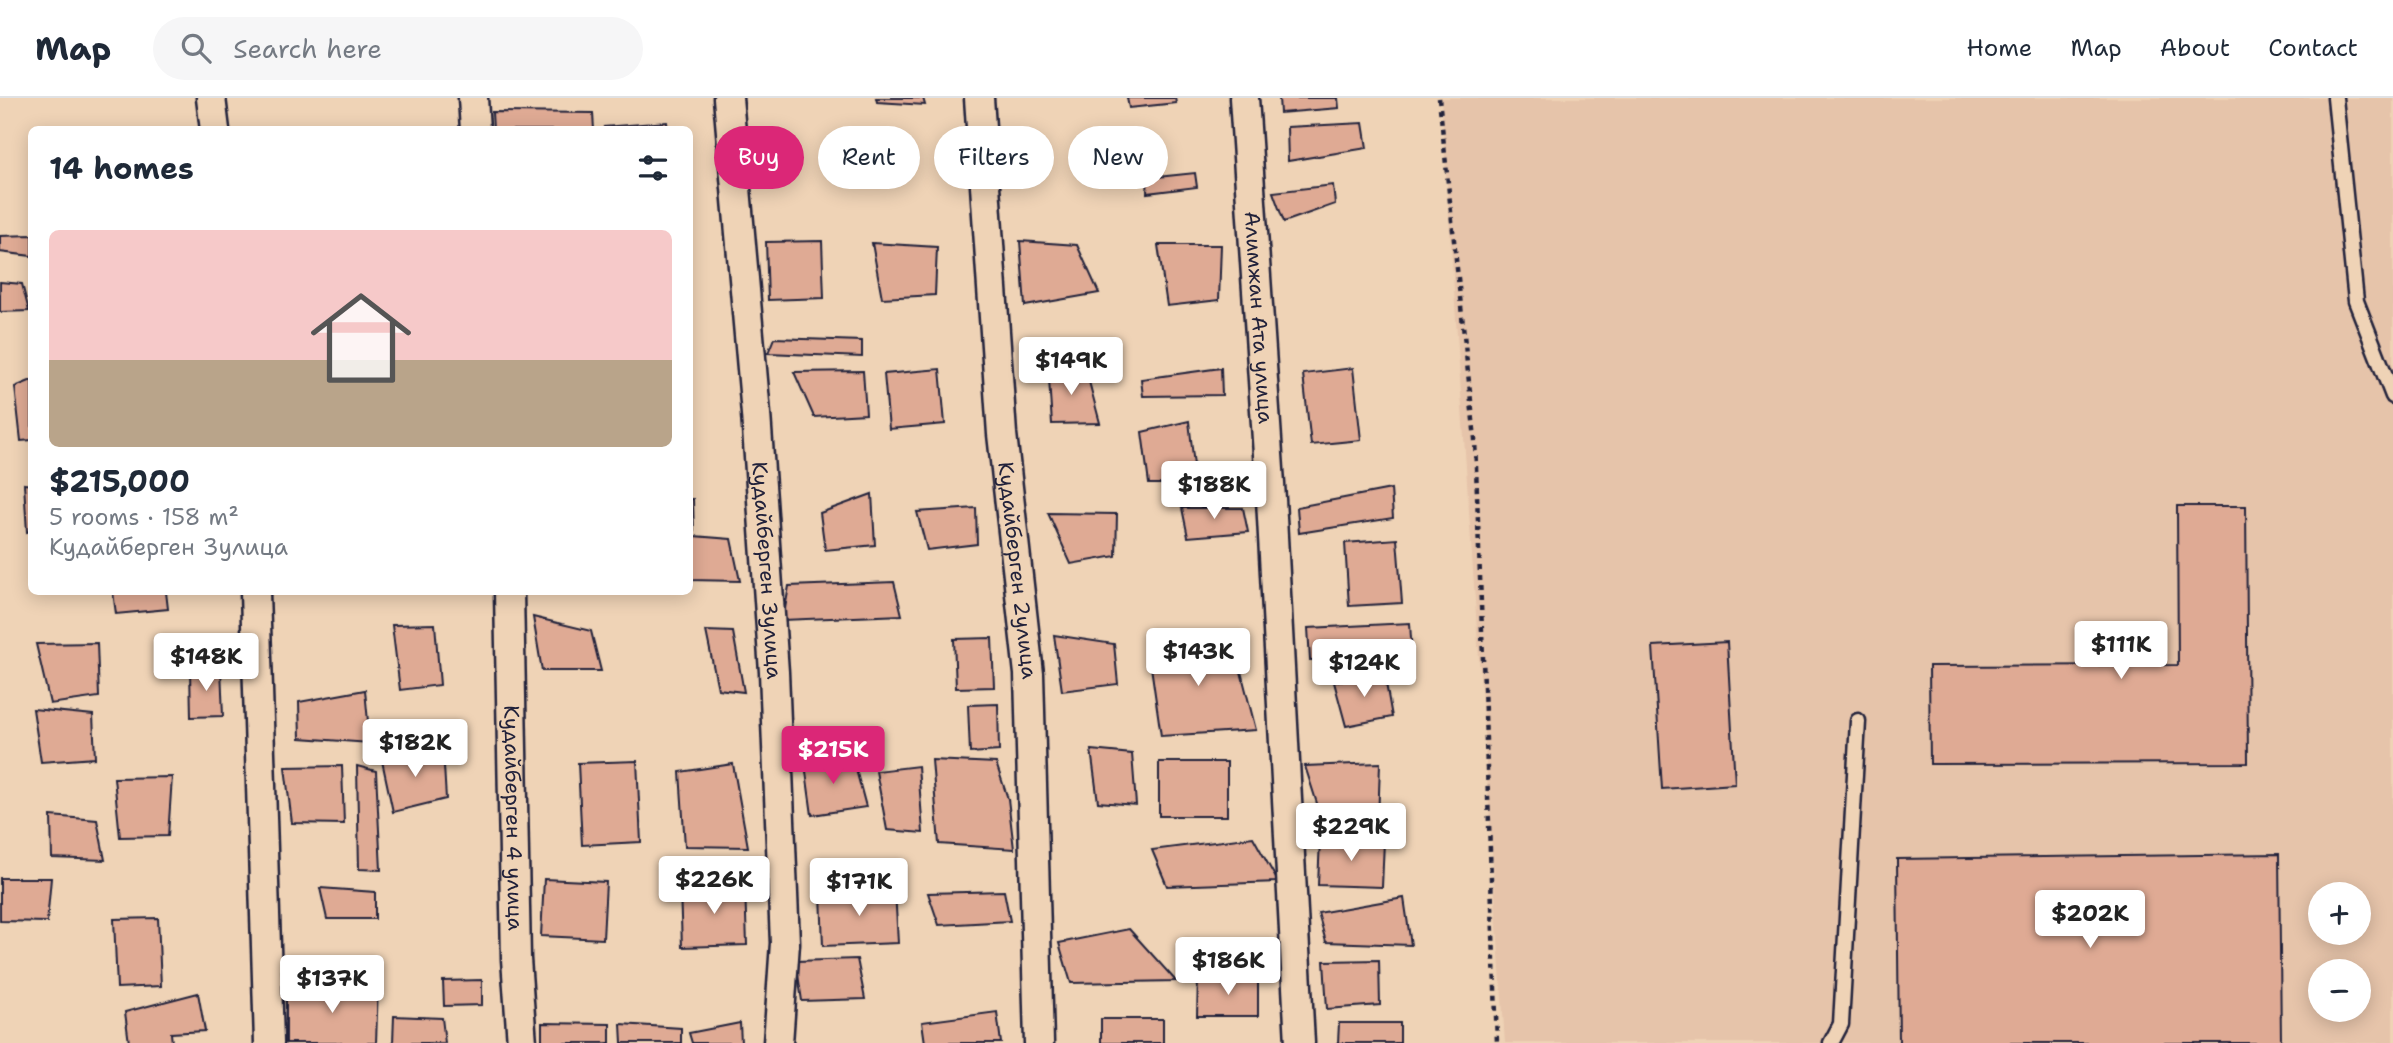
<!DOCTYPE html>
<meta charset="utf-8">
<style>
body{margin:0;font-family:"Shantell Sans",sans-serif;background:#f6f6f7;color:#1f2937;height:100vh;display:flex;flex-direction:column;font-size:26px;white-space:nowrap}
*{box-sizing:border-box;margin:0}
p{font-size:23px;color:#747a83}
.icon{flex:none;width:38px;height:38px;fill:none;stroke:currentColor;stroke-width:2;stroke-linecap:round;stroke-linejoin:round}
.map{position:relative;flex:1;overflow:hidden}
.side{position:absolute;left:28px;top:28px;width:665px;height:469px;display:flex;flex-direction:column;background:#fff;border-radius:10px;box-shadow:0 4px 18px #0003}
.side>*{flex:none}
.banner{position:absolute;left:714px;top:28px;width:665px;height:63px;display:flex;gap:14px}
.fabs{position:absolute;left:2308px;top:784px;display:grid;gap:14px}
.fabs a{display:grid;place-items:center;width:63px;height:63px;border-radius:50%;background:#fff;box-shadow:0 4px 18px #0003;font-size:35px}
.price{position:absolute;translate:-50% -60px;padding:0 16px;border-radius:7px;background:#fff;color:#222;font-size:23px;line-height:46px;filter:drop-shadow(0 2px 4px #0008)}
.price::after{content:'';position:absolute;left:50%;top:42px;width:21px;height:16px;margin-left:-10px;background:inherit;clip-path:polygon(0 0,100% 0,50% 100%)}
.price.current{background:#db2777;color:#fff}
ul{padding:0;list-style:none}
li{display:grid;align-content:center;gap:14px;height:371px;padding:0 21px}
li+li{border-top:2px solid #e0e1e3}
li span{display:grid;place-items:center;height:217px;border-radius:10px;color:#555}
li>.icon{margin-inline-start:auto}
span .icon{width:126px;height:126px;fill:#fffc;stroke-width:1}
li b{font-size:30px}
h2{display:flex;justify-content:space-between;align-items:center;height:84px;padding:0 21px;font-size:30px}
.tag{padding:0 24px;border-radius:32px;background:#fff;box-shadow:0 4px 18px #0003;font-size:24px;line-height:63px}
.tag.current{background:#db2777;color:#fff}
header{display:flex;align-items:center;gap:42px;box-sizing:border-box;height:98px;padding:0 35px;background:#fff;border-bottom:2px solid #e0e1e3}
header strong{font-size:33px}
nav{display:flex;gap:38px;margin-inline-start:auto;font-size:24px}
.search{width:490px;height:63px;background:#f6f6f7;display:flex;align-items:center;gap:18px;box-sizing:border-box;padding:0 24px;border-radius:38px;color:#747a83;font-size:26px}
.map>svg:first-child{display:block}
.built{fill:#e6c4aa;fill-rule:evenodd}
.building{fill:#dfaa94;stroke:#22223b;stroke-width:2}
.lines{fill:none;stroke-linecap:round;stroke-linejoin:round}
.service-casing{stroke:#22223b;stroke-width:19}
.minor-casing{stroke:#22223b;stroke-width:33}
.path{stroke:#22223b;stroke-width:4.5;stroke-dasharray:5 5;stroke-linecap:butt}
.service{stroke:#efd3b6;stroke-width:14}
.minor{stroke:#efd3b6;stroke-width:28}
.labels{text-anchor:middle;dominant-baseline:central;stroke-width:6;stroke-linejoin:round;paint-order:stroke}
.street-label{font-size:21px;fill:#22223b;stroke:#efd3b6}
</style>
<header>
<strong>Map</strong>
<div class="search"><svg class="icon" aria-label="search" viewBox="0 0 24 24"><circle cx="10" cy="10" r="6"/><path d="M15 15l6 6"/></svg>Search here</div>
<nav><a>Home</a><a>Map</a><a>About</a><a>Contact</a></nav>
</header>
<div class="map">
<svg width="2393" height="945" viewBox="0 0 2393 945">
<rect width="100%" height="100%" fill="#efd3b6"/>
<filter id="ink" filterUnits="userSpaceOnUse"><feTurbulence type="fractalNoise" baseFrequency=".0143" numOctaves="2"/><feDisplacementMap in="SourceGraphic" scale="14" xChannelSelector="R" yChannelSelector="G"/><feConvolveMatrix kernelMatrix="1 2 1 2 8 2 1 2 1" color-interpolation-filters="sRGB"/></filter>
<g filter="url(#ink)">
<path class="built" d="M1441 0H2393V945H1505ZM2320 796H2359V835H2320ZM2320 873H2359V912H2320Z"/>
<g class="building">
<path d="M876 0H923L925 7 877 4Z"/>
<path d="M1127 0H1175L1176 5 1129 10Z"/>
<path d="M1279 0H1338L1339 10 1280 15Z"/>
<path d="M492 14 593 15 594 32H493Z"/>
<path d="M667 24 668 32H605L604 29Z"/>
<path d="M1363 25 1367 50 1288 63 1287 29Z"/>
<path d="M1195 75 1197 89 1147 95 1148 80Z"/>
<path d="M1333 87 1335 106 1284 124 1273 94Z"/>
<path d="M32 137V158L0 154V138Z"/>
<path d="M822 143 824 200 768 202 766 144Z"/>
<path d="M1020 143 1077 147 1099 195 1025 208Z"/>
<path d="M872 145 937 149 935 197 882 200Z"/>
<path d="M1158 147H1221L1219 202 1167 208Z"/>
<path d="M0 184 22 186 29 213 0 214Z"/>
<path d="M774 240 862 243V259L768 255Z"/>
<path d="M1048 266 1087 276 1100 325 1052 326Z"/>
<path d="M1221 270 1222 297 1143 298 1141 281Z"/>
<path d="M1353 270 1361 342 1311 347 1303 276Z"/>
<path d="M940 271 945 326 889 331 884 276Z"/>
<path d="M863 273 866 316 814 319 794 274Z"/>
<path d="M32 282V342L21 343 15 289Z"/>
<path d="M1189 323 1196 386H1149L1142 334Z"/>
<path d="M24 386 32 387V433L27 434Z"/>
<path d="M1391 391 1393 420 1299 435 1297 409Z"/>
<path d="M872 396 875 447 825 452 820 415Z"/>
<path d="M690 401H693L694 438 731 441 740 483 690 482Z"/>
<path d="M2177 408H2246L2248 665 1930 666 1929 568 2178 567Z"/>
<path d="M976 410 977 446 927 452 917 414Z"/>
<path d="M1182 410H1243L1248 434 1188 439Z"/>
<path d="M1048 415 1117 416 1116 458 1071 466Z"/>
<path d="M1397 441 1402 505 1349 508 1345 445Z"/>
<path d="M894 484 902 517 783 522 789 488Z"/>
<path d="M113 494H166L168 511 116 516Z"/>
<path d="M533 519 591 533 601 573H542Z"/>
<path d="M1410 525 1412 557 1310 562 1308 530Z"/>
<path d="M435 526 440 587 400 592 392 527Z"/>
<path d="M706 533 733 534 744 594 718 591Z"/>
<path d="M1146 534 1236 554 1256 632 1161 638Z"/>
<path d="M1054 537 1114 546 1118 586 1062 593Z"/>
<path d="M992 540 994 589 956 590 954 541Z"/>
<path d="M1727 544 1735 686 1662 691 1653 548Z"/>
<path d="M97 545 99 599 50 606 36 546Z"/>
<path d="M221 570 223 618 191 619 190 571Z"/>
<path d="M1384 574 1392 619 1346 628 1334 584Z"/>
<path d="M365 592 370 645 300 640 299 604Z"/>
<path d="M998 606 999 653 970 655 968 607Z"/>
<path d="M33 611 93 617 95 660 41 664Z"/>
<path d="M443 651 446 701 393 714 381 658Z"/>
<path d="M1091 652 1132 656 1136 707 1098 704Z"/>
<path d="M804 659 854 664 866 709 812 717Z"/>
<path d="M932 662 996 665 1008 701 1014 751 939 746Z"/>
<path d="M637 663 641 744 582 747 578 665Z"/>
<rect x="1159" y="664" width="68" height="54"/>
<path d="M1380 665 1378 725 1322 721 1305 668Z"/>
<path d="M733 666 748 749 685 748 680 674Z"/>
<path d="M342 668 344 726 292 725 285 669Z"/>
<path d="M357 668 376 673 381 772 359 771Z"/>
<path d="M918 668 923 735 887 732 876 673Z"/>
<path d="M172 679 168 738 120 739 114 680Z"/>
<path d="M51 718 97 722 105 762 52 760Z"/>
<path d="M1253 739 1278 784 1167 788 1152 752Z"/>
<path d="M1320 741 1384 743 1382 789 1318 787Z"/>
<path d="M2279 756 2281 945H1899L1897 761Z"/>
<path d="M0 780H51L47 824 0 823Z"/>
<path d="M544 781 606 784 603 841 541 838Z"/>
<path d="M745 788 747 847 682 849 680 790Z"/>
<path d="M320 790 375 794V821H327Z"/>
<path d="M895 792 898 845 823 848 821 795Z"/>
<path d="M1004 793 1010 823 939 827 928 795Z"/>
<path d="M1404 800 1411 847 1326 844 1318 815Z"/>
<path d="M158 820 161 888 117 890 114 821Z"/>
<path d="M1129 831 1176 883 1071 885 1059 845Z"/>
<path d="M857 861 865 901 802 903 796 863Z"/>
<path d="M1379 862 1380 907 1327 911 1324 863Z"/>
<path d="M1198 879 1258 880V918H1197Z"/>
<path d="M482 882V907L444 908 443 883Z"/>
<path d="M378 887 376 945H286V891Z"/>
<path d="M198 895 205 933 171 935 172 945H129L125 914Z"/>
<path d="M997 914 1001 945H925L922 924Z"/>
<path d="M394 918 442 920 445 945H393Z"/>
<rect x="1101" y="921" width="62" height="24"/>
<path d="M542 925 610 926V945H542Z"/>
<path d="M740 925 741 945H692L689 935Z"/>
<path d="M1339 925H1400V945H1338Z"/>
<path d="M621 926 681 930V945H622Z"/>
</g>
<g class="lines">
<g class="service-casing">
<g id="service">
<path d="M2335 0 2356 203 2393 298"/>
<path d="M1831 945 1841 926 1858 623"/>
</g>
</g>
<g class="minor-casing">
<g id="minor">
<path d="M211 0 215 32"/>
<path d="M473 0 475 32"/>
<path id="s1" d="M728 0 756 316 774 574 785 845 778 945"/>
<path id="s2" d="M979 0 1002 336 1029 576 1039 945"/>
<path id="s3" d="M1244 0 1271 401 1300 945"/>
<path d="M255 494 269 945"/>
<path id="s4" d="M509 494 516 861 522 945"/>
</g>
</g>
<path class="path" d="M1439 0 1475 341 1497 945"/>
<use href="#service" class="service"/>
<use href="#minor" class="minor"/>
</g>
</g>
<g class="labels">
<g class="street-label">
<text stroke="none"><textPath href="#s3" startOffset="220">Алимжан Ата улица</textPath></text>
<text stroke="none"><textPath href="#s1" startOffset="474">Кудайберген 3улица</textPath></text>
<text stroke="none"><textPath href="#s2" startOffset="474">Кудайберген 2улица</textPath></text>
<text stroke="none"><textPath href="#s4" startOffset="226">Кудайберген 4 улица</textPath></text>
</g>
</g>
</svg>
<div class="fabs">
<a>+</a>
<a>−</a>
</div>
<b class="price" style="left:1071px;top:299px">$149K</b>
<b class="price" style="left:1214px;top:423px">$188K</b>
<b class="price" style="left:2121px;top:583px">$111K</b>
<b class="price" style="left:1198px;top:590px">$143K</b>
<b class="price" style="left:206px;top:595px">$148K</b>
<b class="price" style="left:1364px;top:601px">$124K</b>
<b class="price" style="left:415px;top:681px">$182K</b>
<b class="price current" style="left:833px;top:688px">$215K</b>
<b class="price" style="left:1351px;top:765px">$229K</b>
<b class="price" style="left:714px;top:818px">$226K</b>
<b class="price" style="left:859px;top:820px">$171K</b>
<b class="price" style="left:2090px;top:852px">$202K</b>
<b class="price" style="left:1228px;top:899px">$186K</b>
<b class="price" style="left:332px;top:917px">$137K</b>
<div class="banner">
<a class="tag current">Buy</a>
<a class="tag">Rent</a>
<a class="tag">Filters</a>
<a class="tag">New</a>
</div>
<section class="side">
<h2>14 homes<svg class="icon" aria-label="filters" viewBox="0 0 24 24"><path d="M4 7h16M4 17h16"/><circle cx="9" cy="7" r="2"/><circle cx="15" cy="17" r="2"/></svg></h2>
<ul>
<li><span style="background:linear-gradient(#f6c9c9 60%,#b9a48a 0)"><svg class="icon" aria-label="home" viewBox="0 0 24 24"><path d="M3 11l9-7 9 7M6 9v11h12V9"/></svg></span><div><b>$215,000</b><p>5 rooms · 158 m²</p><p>Кудайберген 3улица</p></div></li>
</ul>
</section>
</div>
